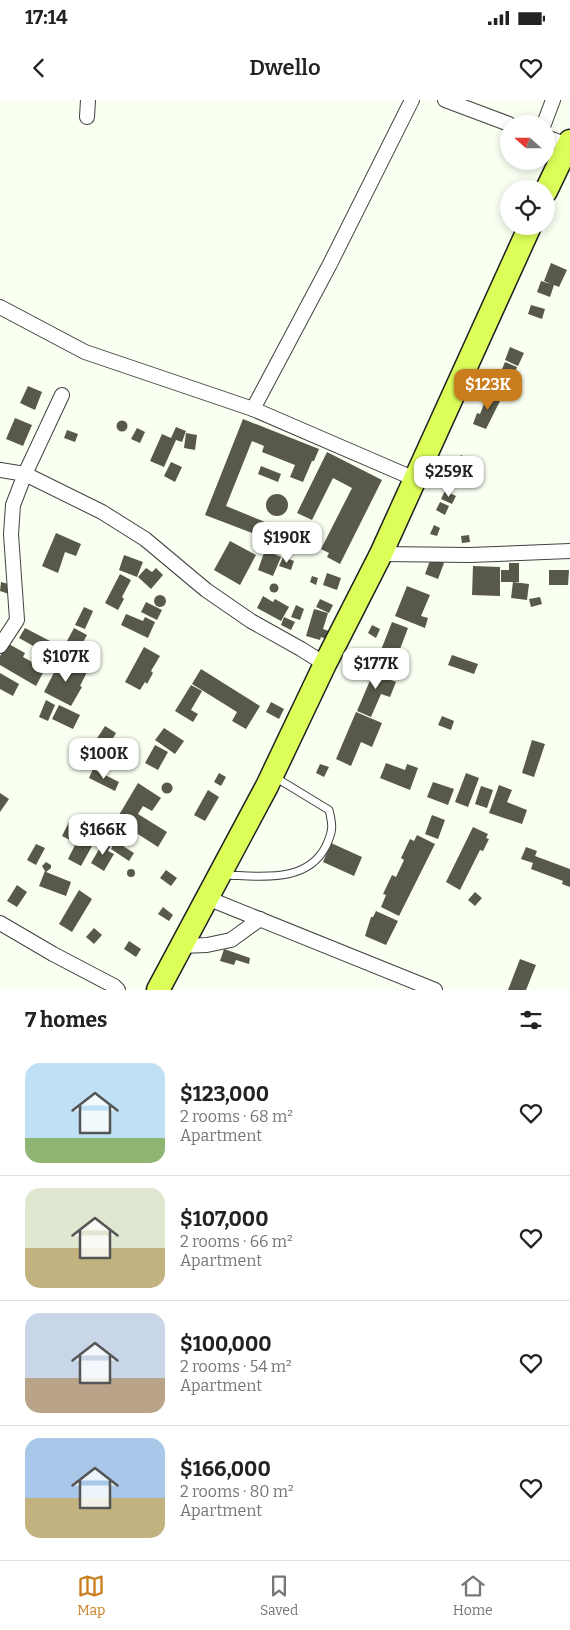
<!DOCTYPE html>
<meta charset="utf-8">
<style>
body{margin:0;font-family:Bitter,serif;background:#f2f2f2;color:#222;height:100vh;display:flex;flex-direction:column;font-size:19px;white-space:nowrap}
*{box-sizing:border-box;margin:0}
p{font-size:16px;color:#767676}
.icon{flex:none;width:28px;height:28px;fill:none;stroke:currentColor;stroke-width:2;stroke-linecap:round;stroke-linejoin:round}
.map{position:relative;height:890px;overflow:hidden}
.panel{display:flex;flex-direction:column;background:#fff;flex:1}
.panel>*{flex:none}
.needle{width:32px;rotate:291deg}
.tools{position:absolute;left:500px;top:15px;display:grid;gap:10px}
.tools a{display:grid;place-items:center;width:55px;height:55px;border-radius:50%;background:#fff;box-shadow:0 2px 8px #0003;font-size:25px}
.price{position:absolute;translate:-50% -42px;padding:0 11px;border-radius:10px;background:#fff;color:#222;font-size:16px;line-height:32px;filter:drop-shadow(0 1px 2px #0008)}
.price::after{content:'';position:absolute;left:50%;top:30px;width:15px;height:11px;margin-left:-8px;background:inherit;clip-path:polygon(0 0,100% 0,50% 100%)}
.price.current{background:#ca7d1d;color:#fff}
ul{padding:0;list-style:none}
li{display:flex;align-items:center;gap:15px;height:125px;padding:0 25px}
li+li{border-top:1px solid #e0e0e0}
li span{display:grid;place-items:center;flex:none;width:140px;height:100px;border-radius:15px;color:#555}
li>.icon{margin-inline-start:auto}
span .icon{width:60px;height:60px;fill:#fffc;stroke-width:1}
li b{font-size:21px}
h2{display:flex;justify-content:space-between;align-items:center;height:60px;padding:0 25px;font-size:21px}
.status{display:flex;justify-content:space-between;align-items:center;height:35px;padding:0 25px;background:#fff;direction:ltr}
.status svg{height:14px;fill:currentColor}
header{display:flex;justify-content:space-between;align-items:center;height:65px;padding:0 25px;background:#fff;font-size:22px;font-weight:600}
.dock{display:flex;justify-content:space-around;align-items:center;height:70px;border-top:1px solid #e0e0e0;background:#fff;font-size:14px;color:#767676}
.dock a{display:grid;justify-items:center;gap:2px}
.dock .current{color:#ca7d1d}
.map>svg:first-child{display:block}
.building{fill:#59594b}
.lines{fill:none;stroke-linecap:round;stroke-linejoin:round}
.service-casing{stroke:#424242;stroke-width:9}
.minor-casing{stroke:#424242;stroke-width:16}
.trunk-casing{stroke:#202020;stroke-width:25}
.service{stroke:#fff;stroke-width:7}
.minor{stroke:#fff;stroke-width:14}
.trunk{stroke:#dcfe59;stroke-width:22}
</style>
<div class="status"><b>17:14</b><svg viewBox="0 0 49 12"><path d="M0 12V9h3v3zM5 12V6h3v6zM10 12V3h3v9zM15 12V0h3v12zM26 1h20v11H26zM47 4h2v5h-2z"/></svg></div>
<header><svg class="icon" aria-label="back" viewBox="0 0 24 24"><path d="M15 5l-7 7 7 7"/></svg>Dwello<svg class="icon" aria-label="heart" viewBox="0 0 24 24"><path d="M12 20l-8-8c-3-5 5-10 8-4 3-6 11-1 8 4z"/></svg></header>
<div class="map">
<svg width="570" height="890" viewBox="0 0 570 890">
<rect width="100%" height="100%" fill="#f9fff1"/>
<g class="building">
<path d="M551 163 567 170 559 187 554 185 550 197 537 192 541 181 551 184 544 181Z"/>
<path d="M531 205 545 209 542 219 528 214Z"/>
<path d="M510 247 524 253 518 266 505 260Z"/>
<path d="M505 262 517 267 513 279 510 278 506 288 492 283 496 273 500 274Z"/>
<path d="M28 286 42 292 35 310 20 303Z"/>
<path d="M489 292 502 297 486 329 473 324 477 313 480 314Z"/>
<path d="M15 318 32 325 23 346 6 339Z"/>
<path d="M243 319 319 349 314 361H312L303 382 290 377 295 365 262 352 264 346 252 341 226 406 265 422 260 436 205 415Z"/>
<circle cx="122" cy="326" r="5.5"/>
<path d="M176 327 186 331 182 342 176 340 164 367 150 361 162 334 171 338Z"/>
<path d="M137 328 145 332 140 343 131 339Z"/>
<path d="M67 330 78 334 75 342 64 338Z"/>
<path d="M186 333 197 335 195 350 184 348Z"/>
<path d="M327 352 382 380 340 464 327 457 329 453 321 449 352 388 333 378 312 420 297 413Z"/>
<path d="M461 355 472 361 466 371 456 363Z"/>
<path d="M171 362 182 367 175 382 164 376Z"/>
<path d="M261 366 281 374 278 382 258 374Z"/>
<path d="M445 391 456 396 452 404 441 399Z"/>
<circle cx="277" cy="405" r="11"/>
<path d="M440 402 449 406 445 415 436 410Z"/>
<path d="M434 425 440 428 437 436 430 434Z"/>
<path d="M56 433 81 444 76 456 65 452 58 473 42 466Z"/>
<path d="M469 435 470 442 462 443 461 436Z"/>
<path d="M230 441 256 455 240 485 214 470Z"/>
<path d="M265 450 281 457 273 476 258 470Z"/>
<path d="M124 455 143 462 137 477 119 470Z"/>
<path d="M283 457 294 461 291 470 279 466Z"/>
<path d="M431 458 444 463 438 479 425 474Z"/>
<path d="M509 463H519V482H501V470H509Z"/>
<path d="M473 466 500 467V496L472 495Z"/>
<path d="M146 468 152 472 156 468 163 475 151 489 138 477Z"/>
<path d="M549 470H569L568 485H549Z"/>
<path d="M327 473 341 478 337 490 323 485Z"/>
<path d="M120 474 131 480 122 497 124 499 118 510 105 503Z"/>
<path d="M312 476 318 478 316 485 310 482Z"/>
<path d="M1 482 12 485 9 494 0 491Z"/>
<path d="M513 482 529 484 527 500 511 498Z"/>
<circle cx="274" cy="488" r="4.5"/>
<path d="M407 486 430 495 421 516 428 518 425 528 395 516Z"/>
<circle cx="160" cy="501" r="6"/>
<path d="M263 496 273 502 275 499 289 507 281 521 257 508Z"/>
<path d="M540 497 542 504 531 507 529 499Z"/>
<path d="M320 499 333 505 329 513 316 507Z"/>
<path d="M146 502 162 510 157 520 141 512Z"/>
<path d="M296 505 304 509 300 520 291 517Z"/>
<path d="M84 507 93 511 85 529 75 525Z"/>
<path d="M314 509 328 513 323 529 329 531 326 539 321 537 320 540 306 536Z"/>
<path d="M126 514 143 521 145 517 155 522 148 538 121 525Z"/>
<path d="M284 517 295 522 291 530 281 525Z"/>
<path d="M392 522 408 528 397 557 381 550Z"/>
<path d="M372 525 380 529 376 538 368 533Z"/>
<path d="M25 528 50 541 44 552 19 538Z"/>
<path d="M74 528 87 535 74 559 61 552Z"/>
<path d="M7 543 25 553 23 557 45 569 36 586 0 565V556Z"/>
<path d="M144 547 160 556 151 571 153 573 147 584 145 582 140 590 125 582Z"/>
<path d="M452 555 478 564 474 574 448 565Z"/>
<path d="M61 559 87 572 80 586 82 587 71 606 44 592Z"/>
<path d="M377 564 391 570 388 579 396 582 390 597 381 594 371 617 357 611Z"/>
<path d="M201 569 260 606 246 629 232 621 237 612 192 584Z"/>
<path d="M0 573 19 584 13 596 0 589Z"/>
<path d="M191 585 202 591 191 610 198 614 193 622 175 611Z"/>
<path d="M46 600 55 605 48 621 39 617Z"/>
<path d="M271 602 284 609 279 619 266 612Z"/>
<path d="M59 605 80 615 73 629 52 619Z"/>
<path d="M356 612 382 623 372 647 361 642 351 666 336 659Z"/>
<path d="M442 616 454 621 451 630 438 625Z"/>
<path d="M105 626 116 633 106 650 94 643Z"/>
<path d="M164 628 184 641 175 654 155 640Z"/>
<path d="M532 640 545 644 534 677 522 673Z"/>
<path d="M155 645 168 652 158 670 145 663Z"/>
<path d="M386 663 405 670 407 664 418 668 410 690 380 678Z"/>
<path d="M320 664 329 667 324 677 316 673Z"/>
<path d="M93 669 119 682 115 691 89 678Z"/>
<path d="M219 673 226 677 221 686 214 682Z"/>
<path d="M466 673 479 678 468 707 455 702Z"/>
<path d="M433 682 454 689 448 705 427 697Z"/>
<circle cx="167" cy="688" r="5.5"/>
<path d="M138 683 161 698 152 711 143 706 138 714 167 732 158 747 116 720Z"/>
<path d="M499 685 512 690 507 702 527 710 522 724 489 713Z"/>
<path d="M481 686 493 690 487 708 475 704Z"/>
<path d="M208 690 219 697 205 721 194 715Z"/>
<path d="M0 693 9 699 0 712Z"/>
<path d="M432 715 445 720 438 739 425 734Z"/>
<path d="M69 722 97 737 81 766 68 759 76 743 62 736Z"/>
<path d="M473 727 488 734 486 738 489 739 483 751 480 750 460 790 446 782Z"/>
<path d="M417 735 435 744 399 816 381 807 386 795 383 794 392 775 396 777 404 760 401 758 410 739 414 741Z"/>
<path d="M105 739 112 743 108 751 114 754 104 771 91 763Z"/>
<path d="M115 741 134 753 129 761 111 749Z"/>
<path d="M331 743 362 757 354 776 323 762Z"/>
<path d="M36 744 45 748 36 765 27 760Z"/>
<path d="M526 747 537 751 535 756 570 769V787L562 784 563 781 531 769 533 763 521 759Z"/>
<path d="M46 762 51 765V768L46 772 71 782 66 796 39 786 45 771 42 766Z"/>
<circle cx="131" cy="773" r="4"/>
<path d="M166 770 177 778 171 786 160 778Z"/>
<path d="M17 785 27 792 17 807 7 801Z"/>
<path d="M79 790 92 799 72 832 59 824Z"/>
<path d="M475 792 482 798 475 806 468 800Z"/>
<path d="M163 807 173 815 169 821 158 814Z"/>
<path d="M376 811 398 821 386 845 365 836 371 817H373Z"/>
<path d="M94 828 102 835 94 844 86 837Z"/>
<path d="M129 841 141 849 136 857 124 849Z"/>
<path d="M224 849 250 858 249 864 236 860 234 865 220 861Z"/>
<path d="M520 859 536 865 526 890H508Z"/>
</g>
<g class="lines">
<g class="service-casing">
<path id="service" d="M225 775C260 776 307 784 326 746 333 731 333 726 329 710L273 676"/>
</g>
<g class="minor-casing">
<g id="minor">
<path d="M445 0 509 24"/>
<path d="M87 17 88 0"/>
<path d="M544 24 553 0"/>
<path d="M546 37 568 45"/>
<path d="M0 207 85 252 253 309 415 379"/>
<path d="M253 309 330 164 412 0"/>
<path d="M0 370 25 374 102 412 145 439 206 490 251 521 301 549 325 564"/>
<path d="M381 454 470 455 570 451"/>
<path d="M0 546 17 520 11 434 13 405 25 374 62 295"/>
<path d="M207 798 435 890"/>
<path d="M0 823 53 854 114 886 118 890"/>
<path d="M181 846 207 845 231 840 260 819"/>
</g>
</g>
<g class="trunk-casing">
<g id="trunk">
<path d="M546 91 570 41"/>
<path d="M158 890 267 686 325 564 381 454 530 126"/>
</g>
</g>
<use href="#service" class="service"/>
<use href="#minor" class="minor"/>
<use href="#trunk" class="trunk"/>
</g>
</svg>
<div class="tools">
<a><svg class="needle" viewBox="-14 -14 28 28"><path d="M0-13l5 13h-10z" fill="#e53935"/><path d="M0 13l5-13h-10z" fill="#767676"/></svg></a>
<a><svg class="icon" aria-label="locate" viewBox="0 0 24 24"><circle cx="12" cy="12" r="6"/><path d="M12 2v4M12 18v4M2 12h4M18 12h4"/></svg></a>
</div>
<b class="price current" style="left:488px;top:311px">$123K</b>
<b class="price" style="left:449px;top:398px">$259K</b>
<b class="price" style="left:287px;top:464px">$190K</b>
<b class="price" style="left:66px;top:583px">$107K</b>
<b class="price" style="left:376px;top:590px">$177K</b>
<b class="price" style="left:104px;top:680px">$100K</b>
<b class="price" style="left:103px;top:756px">$166K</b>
</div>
<section class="panel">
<h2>7 homes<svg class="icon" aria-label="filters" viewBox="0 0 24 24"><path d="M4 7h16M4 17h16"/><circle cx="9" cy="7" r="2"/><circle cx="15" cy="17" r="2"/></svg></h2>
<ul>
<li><span style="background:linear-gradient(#bfe0f5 75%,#8fb573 0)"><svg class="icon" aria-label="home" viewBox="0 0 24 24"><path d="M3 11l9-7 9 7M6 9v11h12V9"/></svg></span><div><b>$123,000</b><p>2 rooms · 68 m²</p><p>Apartment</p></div><svg class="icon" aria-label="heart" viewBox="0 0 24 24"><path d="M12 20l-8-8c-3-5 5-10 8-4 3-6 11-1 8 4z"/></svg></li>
<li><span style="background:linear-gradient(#dfe7d0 60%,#c2b280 0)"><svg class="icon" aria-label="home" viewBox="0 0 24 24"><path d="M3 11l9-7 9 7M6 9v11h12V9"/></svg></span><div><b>$107,000</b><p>2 rooms · 66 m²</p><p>Apartment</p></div><svg class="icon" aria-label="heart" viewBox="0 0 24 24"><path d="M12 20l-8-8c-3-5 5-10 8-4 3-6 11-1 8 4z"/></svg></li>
<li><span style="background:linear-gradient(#c9d6e8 65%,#b9a48a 0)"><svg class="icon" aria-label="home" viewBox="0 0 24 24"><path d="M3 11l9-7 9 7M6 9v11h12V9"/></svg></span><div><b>$100,000</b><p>2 rooms · 54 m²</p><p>Apartment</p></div><svg class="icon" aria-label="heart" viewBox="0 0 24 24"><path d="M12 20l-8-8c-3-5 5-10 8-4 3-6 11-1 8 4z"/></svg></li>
<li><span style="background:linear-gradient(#a9c7e8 60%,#c2b280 0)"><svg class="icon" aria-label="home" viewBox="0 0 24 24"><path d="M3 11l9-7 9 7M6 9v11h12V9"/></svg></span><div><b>$166,000</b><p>2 rooms · 80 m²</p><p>Apartment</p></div><svg class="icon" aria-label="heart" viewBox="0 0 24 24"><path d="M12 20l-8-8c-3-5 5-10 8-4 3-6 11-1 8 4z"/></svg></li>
</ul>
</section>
<nav class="dock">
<a class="current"><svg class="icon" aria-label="map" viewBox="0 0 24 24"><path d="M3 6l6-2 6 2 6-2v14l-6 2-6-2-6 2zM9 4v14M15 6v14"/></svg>Map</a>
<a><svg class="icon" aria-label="saved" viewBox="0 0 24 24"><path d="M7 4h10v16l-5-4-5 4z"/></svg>Saved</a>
<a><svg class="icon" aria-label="home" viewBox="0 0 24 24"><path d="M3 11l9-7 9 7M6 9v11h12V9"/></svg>Home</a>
</nav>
